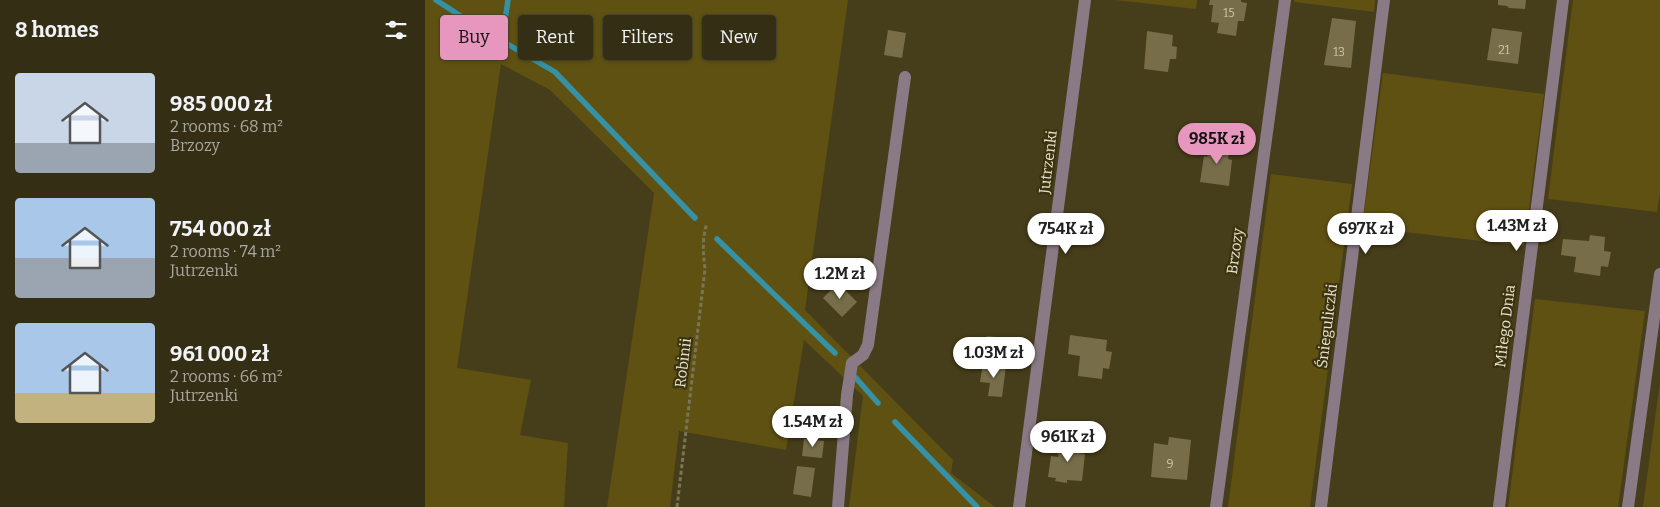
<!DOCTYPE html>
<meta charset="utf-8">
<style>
body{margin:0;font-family:Bitter,serif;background:#3f3a22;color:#f1f3f6;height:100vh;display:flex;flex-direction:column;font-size:19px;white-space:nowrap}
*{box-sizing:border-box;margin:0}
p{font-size:16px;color:#a9a8a0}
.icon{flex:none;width:28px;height:28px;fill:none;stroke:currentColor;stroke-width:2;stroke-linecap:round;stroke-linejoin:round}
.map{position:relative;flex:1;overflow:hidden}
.sheet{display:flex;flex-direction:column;background:#342e14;width:425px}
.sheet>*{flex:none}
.hud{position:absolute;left:15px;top:15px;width:475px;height:45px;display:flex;gap:10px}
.price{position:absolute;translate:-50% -42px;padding:0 11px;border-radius:18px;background:#fff;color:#222;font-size:16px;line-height:32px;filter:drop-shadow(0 1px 2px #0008)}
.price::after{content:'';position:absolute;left:50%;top:30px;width:15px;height:11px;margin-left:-8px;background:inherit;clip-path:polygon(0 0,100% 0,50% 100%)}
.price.active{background:#e797bd;color:#111}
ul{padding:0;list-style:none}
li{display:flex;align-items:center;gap:15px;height:125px;padding:0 15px}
li span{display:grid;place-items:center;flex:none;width:140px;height:100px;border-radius:5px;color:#555}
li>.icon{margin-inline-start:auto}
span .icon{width:60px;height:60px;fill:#fffc;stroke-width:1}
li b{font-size:21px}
h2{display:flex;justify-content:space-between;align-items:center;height:60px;padding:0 15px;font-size:21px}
.pill{padding:0 18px;border-radius:5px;background:#342e14;box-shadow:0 1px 4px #0004,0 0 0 1px #4e4a34;font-size:18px;line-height:45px}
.pill.active{background:#e797bd;color:#111}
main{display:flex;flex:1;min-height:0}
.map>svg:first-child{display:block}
.green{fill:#5f5111}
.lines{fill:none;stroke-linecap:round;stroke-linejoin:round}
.stream{stroke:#3791a5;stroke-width:5.5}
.building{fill:#776e49}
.path{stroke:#7b7456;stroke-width:3;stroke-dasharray:4 2.5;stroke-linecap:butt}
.minor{stroke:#897a85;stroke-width:12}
.labels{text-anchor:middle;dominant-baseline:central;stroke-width:4.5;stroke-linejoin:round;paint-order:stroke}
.number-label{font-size:12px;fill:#cbc5ad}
.street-label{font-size:15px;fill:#e7e2ce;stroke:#3b330f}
</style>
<main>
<section class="sheet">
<h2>8 homes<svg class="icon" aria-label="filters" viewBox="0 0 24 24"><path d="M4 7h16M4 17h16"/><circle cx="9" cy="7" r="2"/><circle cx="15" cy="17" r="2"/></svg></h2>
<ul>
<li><span style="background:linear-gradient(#c9d6e8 70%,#9aa5b1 0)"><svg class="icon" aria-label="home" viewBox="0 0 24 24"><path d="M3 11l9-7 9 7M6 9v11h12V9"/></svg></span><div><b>985 000 zł</b><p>2 rooms · 68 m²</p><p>Brzozy</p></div></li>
<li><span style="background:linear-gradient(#a9c7e8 60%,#9aa5b1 0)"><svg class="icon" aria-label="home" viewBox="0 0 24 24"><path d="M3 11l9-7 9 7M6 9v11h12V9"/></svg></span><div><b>754 000 zł</b><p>2 rooms · 74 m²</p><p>Jutrzenki</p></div></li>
<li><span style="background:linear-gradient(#a9c7e8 70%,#c2b280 0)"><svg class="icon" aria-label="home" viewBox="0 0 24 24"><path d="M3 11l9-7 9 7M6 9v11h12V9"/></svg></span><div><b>961 000 zł</b><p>2 rooms · 66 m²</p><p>Jutrzenki</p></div></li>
</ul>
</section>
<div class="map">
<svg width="1235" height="507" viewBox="0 0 1235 507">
<rect width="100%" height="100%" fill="#463d1a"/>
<g class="green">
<path d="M0 0H423L380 310 528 460 526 473 570 507H424L438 396 379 340 361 450 254 431 245 507H182L229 193 125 90 76 64 32 368 106 380 95 435 143 443 139 507H0Z"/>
<path d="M690 0H772L771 9Z"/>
<path d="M869 0H950L949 12 869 2Z"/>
<path d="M1148 0H1235V193L1232 212 1123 199Z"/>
<path d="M958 73 1119 94 1099 246 937 227Z"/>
<path d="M846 174 927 184 885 507H803Z"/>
<path d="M1110 299 1220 311 1193 507H1083Z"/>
<path d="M1235 382V507H1218Z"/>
</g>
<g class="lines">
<g class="stream">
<path d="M11 0 48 24"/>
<path d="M67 35 130 72 270 218"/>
<path d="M77 41 83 0"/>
<path d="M292 239 410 353"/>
<path d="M431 378 453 403"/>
<path d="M470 422 552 507"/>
</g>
</g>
<g class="building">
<path d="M785 0H816V2L822 3 819 21H813L811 36 792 33 794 23 786 22 788 5H784Z"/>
<path d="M1073 0H1101L1100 9 1084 8 1082 6 1073 5Z"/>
<path d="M907 18 931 21 926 68 899 65Z"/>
<path d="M1067 28 1097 32 1093 64 1062 60Z"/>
<path d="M463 30 481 33 477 58 459 55Z"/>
<path d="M722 31 748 35 747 46 752 47 751 59H745L743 72 719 69Z"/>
<path d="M785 141 805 144 803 159 807 160 804 186 775 182 779 156 782 157Z"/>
<path d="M1165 235 1180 237 1179 251 1186 252 1183 267 1176 266 1175 276 1149 272 1151 257 1136 255 1138 239 1164 241Z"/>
<path d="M413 283 432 302 417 317 398 298Z"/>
<path d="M645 335 682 340 681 351 687 352 684 369 678 368 677 379 653 376 655 356 643 354Z"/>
<path d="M562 336 581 338 579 352 560 350Z"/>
<path d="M558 363 581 366 577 397 563 396 565 383 555 382Z"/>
<path d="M744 437 766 440 762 480 726 477 729 443 743 445Z"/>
<path d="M379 439 399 441 397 458 377 456Z"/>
<path d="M635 441 656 444 654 453 660 454 657 481 642 480V483L630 481 631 478 623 477 626 456 633 457Z"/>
<path d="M372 466 390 468 386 497 368 494Z"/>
</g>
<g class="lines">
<path class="path" d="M252 507 280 269C278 253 277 238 282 223"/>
<g class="minor">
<path d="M413 507 422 395 427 363 438 355 443 345 480 77"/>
<path d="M594 507 660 0"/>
<path d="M791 507 860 0"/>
<path d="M896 507 959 0"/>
<path d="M1074 507 1138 0"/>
<path d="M1203 507 1235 274"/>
</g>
</g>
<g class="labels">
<g class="number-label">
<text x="804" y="13">15</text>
<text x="1079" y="50">21</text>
<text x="914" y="52">13</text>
<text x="745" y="464">9</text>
</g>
<g class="street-label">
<text transform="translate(623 162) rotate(-83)">Jutrzenki</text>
<text transform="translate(810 251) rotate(-82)">Brzozy</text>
<text transform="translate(902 326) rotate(-83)">Śnieguliczki</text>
<text transform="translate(1080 326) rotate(-83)">Miłego Dnia</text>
<text transform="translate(258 363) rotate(-83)">Robinii</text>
</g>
</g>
</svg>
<b class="price active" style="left:792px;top:165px">985K zł</b>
<b class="price" style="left:1092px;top:252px">1.43M zł</b>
<b class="price" style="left:641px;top:255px">754K zł</b>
<b class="price" style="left:941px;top:255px">697K zł</b>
<b class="price" style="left:415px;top:300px">1.2M zł</b>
<b class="price" style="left:569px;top:379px">1.03M zł</b>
<b class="price" style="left:388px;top:448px">1.54M zł</b>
<b class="price" style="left:643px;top:463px">961K zł</b>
<div class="hud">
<a class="pill active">Buy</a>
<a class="pill">Rent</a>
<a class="pill">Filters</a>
<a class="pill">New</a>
</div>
</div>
</main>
